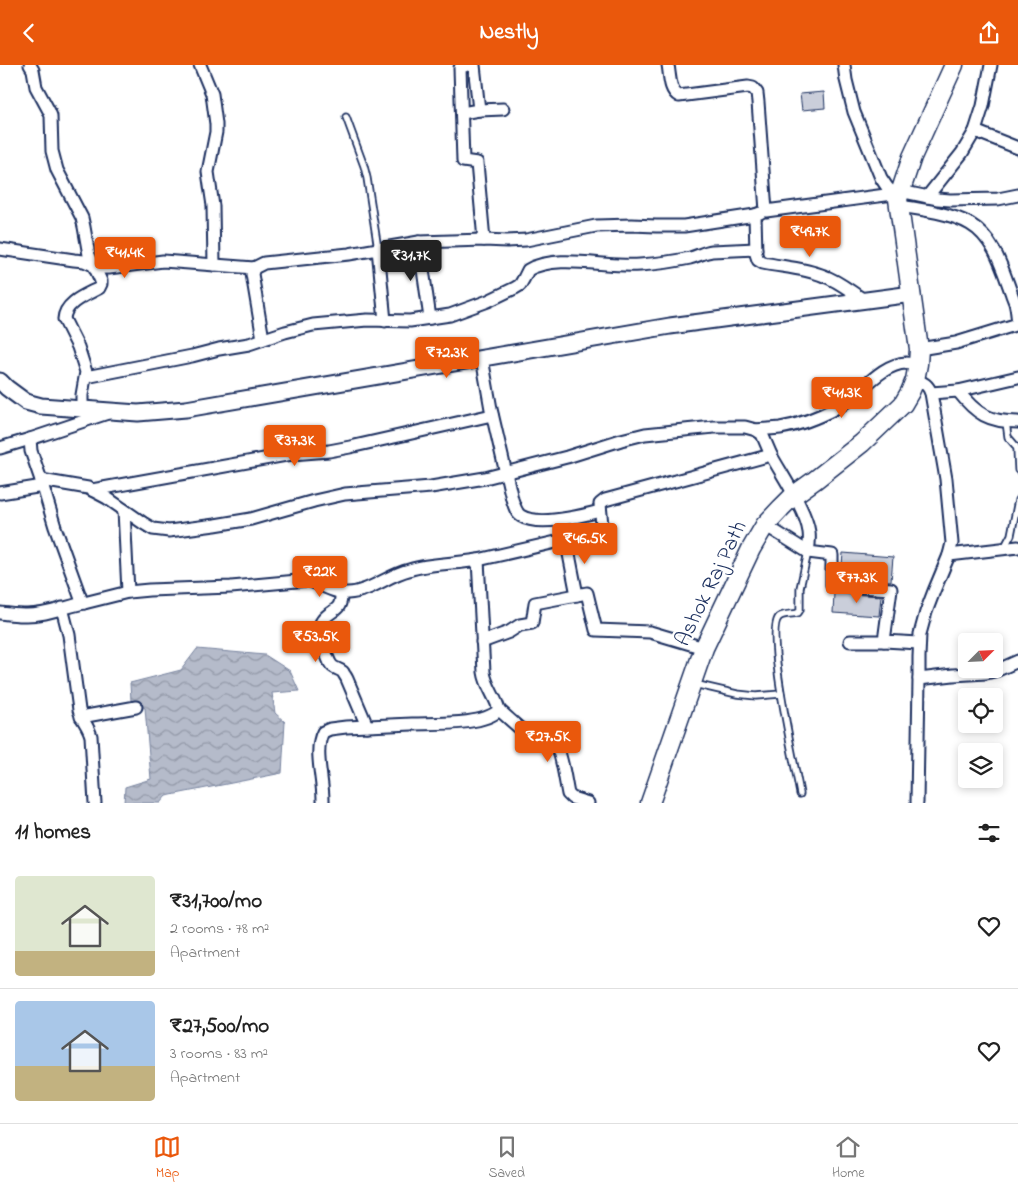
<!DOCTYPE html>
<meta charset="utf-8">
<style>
body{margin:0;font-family:"Indie Flower",sans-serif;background:#f6f6f6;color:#222;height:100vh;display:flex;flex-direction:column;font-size:19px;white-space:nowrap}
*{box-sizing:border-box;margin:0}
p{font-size:16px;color:#767676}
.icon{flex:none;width:28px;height:28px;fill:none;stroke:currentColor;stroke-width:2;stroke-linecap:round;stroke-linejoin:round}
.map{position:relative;height:738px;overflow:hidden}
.panel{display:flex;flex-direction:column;background:#fff;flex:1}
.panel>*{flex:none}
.needle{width:32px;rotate:66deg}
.buttons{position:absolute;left:958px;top:568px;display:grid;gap:10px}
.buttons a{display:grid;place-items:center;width:45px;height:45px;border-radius:5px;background:#fff;box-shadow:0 2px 8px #0003;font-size:25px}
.price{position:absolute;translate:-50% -42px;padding:0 11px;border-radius:5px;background:#ea580c;color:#fff;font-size:16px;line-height:32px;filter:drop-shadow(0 1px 2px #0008)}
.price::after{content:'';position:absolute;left:50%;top:30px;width:15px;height:11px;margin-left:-8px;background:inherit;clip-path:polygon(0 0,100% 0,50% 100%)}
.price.selected{background:#222;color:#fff}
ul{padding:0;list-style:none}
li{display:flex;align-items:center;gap:15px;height:125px;padding:0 15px}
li+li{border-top:1px solid #e0e0e0}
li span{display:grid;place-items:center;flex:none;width:140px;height:100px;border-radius:5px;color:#555}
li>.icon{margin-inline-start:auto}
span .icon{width:60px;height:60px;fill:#fffc;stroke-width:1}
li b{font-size:21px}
h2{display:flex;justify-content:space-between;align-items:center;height:60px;padding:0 15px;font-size:21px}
header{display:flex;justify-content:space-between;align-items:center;height:65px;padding:0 15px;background:#ea580c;color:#fff;font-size:22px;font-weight:700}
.menu{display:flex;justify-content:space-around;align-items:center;height:70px;border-top:1px solid #e0e0e0;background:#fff;font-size:14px;color:#767676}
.menu a{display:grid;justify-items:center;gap:2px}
.menu .selected{color:#ea580c}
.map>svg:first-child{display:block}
.water{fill:url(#water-waves);stroke:#77839f}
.building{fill:#caceda;stroke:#1b2f5e}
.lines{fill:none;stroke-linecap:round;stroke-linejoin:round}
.lane-casing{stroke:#1b2f5e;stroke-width:9}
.street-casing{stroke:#1b2f5e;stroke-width:15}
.secondary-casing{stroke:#1b2f5e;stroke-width:19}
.primary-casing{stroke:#1b2f5e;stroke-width:21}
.lane{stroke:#fff;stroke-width:5.5}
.street{stroke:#fff;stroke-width:11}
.secondary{stroke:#fff;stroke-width:15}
.primary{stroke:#fff;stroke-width:18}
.labels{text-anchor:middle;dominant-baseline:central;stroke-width:4.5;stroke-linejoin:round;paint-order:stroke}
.street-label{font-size:22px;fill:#1b2f5e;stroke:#fff}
</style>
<header><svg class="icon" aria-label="back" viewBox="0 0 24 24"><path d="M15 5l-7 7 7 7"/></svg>Nestly<svg class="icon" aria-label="share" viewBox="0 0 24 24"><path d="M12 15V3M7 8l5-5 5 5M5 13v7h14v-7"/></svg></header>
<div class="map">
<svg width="1018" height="738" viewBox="0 0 1018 738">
<defs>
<pattern id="water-waves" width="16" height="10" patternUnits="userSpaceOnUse" patternTransform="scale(1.25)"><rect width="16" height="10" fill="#b5bbca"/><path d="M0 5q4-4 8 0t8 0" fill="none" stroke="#9298a7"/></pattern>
</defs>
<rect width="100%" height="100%" fill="#fff"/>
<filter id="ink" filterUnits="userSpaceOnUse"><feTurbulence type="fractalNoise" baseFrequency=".02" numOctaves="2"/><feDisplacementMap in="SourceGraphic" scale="10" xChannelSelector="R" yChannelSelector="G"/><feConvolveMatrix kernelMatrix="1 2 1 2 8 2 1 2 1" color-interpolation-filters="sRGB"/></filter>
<g filter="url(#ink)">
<path class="water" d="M197 584 265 590 290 606 299 626 272 628 275 648 285 657 282 708 166 731 160 738H124L125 722 151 714 145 643 131 636 130 618 181 605Z"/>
<g class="building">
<path d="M824 27 825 43 802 45 800 29Z"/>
<path d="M843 488 893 492 891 516 841 513Z"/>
<path d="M834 528 881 531 879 551 833 548Z"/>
</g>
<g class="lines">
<g class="lane-casing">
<g id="lane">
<path d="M346 52 364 101 367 113 378 184"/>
<path d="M1006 357 1008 372 1015 380 1017 384 1018 405"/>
<path d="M1004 483 1011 470 1018 435"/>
<path d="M694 619 737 629 756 631 781 629"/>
<path d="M800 729C796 704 764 565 779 552 784 548 792 550 798 548L800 545V523L808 487"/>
</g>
</g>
<g class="street-casing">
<g id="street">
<path d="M30 0 33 5 36 22 49 46 51 51 52 86 57 105 82 153 84 162 89 190 101 216V219L99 223C86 230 65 237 64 254L78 282 86 307 82 330V344"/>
<path d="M200 0 212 29 216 59V67L208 107 213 141 214 200"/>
<path d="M467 0 460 3 463 96 477 98 484 175"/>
<path d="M668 0C670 10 669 26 679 31L748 22 753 23 757 28 758 37 766 146 893 129"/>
<path d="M844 0 846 15 854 47 881 113 887 122 897 133"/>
<path d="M479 45 503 44"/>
<path d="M462 48 479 45 474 0"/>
<path d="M975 66 983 41 991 0"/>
<path d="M900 126 938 134 950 135 998 134 1018 130"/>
<path d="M927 132 962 88 975 66 1018 83"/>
<path d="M898 141C919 144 951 148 970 159 994 173 1002 203 1011 227 1012 231 1014 235 1015 238 1017 245 1017 251 1018 258"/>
<path d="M760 148 755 150 756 189 758 195 763 198C783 202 805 203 824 211 839 216 851 227 864 235"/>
<path d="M419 177 430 253"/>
<path d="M0 184 74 195 84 196 100 203H109L163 196 254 203"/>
<path d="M378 184 385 256"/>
<path d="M263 274 252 209 254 203 264 198 349 189 419 177 484 175 507 176 526 175 596 161 632 160 656 161H684L755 150"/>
<path d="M919 284 956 278 1018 259"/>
<path d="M482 293 491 344 512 434C514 440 516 448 521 451 539 462 581 451 600 446"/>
<path d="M86 312 192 291 219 284 249 279 285 267 313 260 367 255 410 256 450 250 488 236 515 223 520 220 524 213 528 205C558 188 606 203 640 200 654 199 676 196 690 193 698 191 704 187 712 186L756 184"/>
<path d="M915 315C924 317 928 320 931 328L946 414 952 478 949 490 934 526 926 547 920 569 919 592V614L917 738"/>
<path d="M958 326C976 349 989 357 1018 357"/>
<path d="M931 328 958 326 1018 312"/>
<path d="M108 348 30 374 31 386 41 415 55 462 81 534 84 538 128 527 149 525 231 522 308 515C319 519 337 529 348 528 370 527 388 510 409 505 430 498 455 499 478 495L484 607C486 622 496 632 499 645 483 661 435 658 412 659 390 660 368 661 346 662L330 664 323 667C313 686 324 716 323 738"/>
<path d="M756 365C764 364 772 364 780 363 799 360 821 351 838 342 860 330 880 299 906 298 910 298 914 299 918 299"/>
<path d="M0 383 30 374"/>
<path d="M41 415 88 423 107 433 143 458 153 464 169 466 215 460 251 454 314 436 345 429 431 422 485 413 567 392 621 375 645 369 714 362H745L756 365 762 369 771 390"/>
<path d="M92 425 292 389 329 386 350 382 492 350"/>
<path d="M0 428 43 421"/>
<path d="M124 445 128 527"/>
<path d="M765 460 808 487 832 490V520L891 524 884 576 919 578"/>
<path d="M566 474 577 530"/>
<path d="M949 490 1018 482"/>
<path d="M478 495 595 468 601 465 602 460 600 439 605 435 771 390C782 410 806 445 809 467 810 474 809 481 808 487"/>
<path d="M341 528C342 548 331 543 322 556 315 565 326 589 330 598 333 604 338 603 343 607 343 608 347 613 347 614L367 661"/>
<path d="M62 543 69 570 79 645C82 656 88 660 91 671L95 738"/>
<path d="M0 548C8 549 16 550 24 550 44 551 65 542 84 538"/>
<path d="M850 576H884"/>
<path d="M482 577 509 567 520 560 532 558 535 538 587 528 596 565 650 567 704 583"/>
<path d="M919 614 953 610 986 608 998 605 1018 596"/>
<path d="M499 645C511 655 522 667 536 675 542 679 552 677 557 683 562 690 566 720 568 729L572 733 588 738"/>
<path d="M81 652 136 642"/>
</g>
</g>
<g class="secondary-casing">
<path id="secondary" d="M0 316 7 323 26 337 41 341 138 348 186 344 670 261 912 229"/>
</g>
<g class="primary-casing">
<path id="primary" d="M650 738 704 583 751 484 765 460 781 443 794 430 815 415 862 378 903 339 910 327 915 315 918 299 919 284 898 134 912 92 954 0"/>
</g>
<use href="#lane" class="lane"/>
<use href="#street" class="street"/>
<use href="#secondary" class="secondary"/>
<use href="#primary" class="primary"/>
</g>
</g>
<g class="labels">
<g class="street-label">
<text transform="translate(712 519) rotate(-64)">Ashok Raj Path</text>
</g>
</g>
</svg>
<div class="buttons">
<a><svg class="needle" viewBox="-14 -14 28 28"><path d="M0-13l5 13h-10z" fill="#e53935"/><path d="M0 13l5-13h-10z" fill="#767676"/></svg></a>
<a><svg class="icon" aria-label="locate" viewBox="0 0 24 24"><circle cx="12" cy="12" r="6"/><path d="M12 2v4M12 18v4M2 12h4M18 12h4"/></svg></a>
<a><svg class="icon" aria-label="layers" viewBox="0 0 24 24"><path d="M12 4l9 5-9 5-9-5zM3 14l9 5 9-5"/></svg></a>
</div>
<b class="price" style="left:810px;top:193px">₹49.7K</b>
<b class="price" style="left:125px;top:214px">₹41.4K</b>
<b class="price selected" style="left:411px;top:217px">₹31.7K</b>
<b class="price" style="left:447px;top:314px">₹72.3K</b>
<b class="price" style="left:842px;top:354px">₹41.3K</b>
<b class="price" style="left:295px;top:402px">₹37.3K</b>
<b class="price" style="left:585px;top:500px">₹46.5K</b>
<b class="price" style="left:320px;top:533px">₹22K</b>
<b class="price" style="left:857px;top:539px">₹77.3K</b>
<b class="price" style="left:316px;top:598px">₹53.5K</b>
<b class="price" style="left:548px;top:698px">₹27.5K</b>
</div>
<section class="panel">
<h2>11 homes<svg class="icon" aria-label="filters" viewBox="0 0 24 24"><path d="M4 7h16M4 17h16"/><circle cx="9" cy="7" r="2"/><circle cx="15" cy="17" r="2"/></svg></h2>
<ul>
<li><span style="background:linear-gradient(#dfe7d0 75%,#c2b280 0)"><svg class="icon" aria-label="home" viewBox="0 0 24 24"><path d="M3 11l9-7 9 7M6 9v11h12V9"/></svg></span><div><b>₹31,700/mo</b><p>2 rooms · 78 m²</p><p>Apartment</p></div><svg class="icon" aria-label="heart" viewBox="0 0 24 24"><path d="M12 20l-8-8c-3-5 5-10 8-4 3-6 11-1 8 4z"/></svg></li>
<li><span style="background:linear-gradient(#a9c7e8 65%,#c2b280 0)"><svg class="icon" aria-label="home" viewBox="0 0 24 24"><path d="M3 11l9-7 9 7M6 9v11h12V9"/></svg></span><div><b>₹27,500/mo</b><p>3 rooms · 83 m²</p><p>Apartment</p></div><svg class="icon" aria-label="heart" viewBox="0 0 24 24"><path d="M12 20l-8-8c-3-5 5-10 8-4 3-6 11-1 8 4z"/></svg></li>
</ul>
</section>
<nav class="menu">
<a class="selected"><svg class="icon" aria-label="map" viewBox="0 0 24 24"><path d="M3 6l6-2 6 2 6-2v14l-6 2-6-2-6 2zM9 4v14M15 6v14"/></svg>Map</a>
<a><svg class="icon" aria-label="saved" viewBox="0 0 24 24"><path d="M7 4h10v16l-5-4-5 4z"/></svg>Saved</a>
<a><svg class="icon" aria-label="home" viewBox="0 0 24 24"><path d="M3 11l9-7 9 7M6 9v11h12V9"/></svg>Home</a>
</nav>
